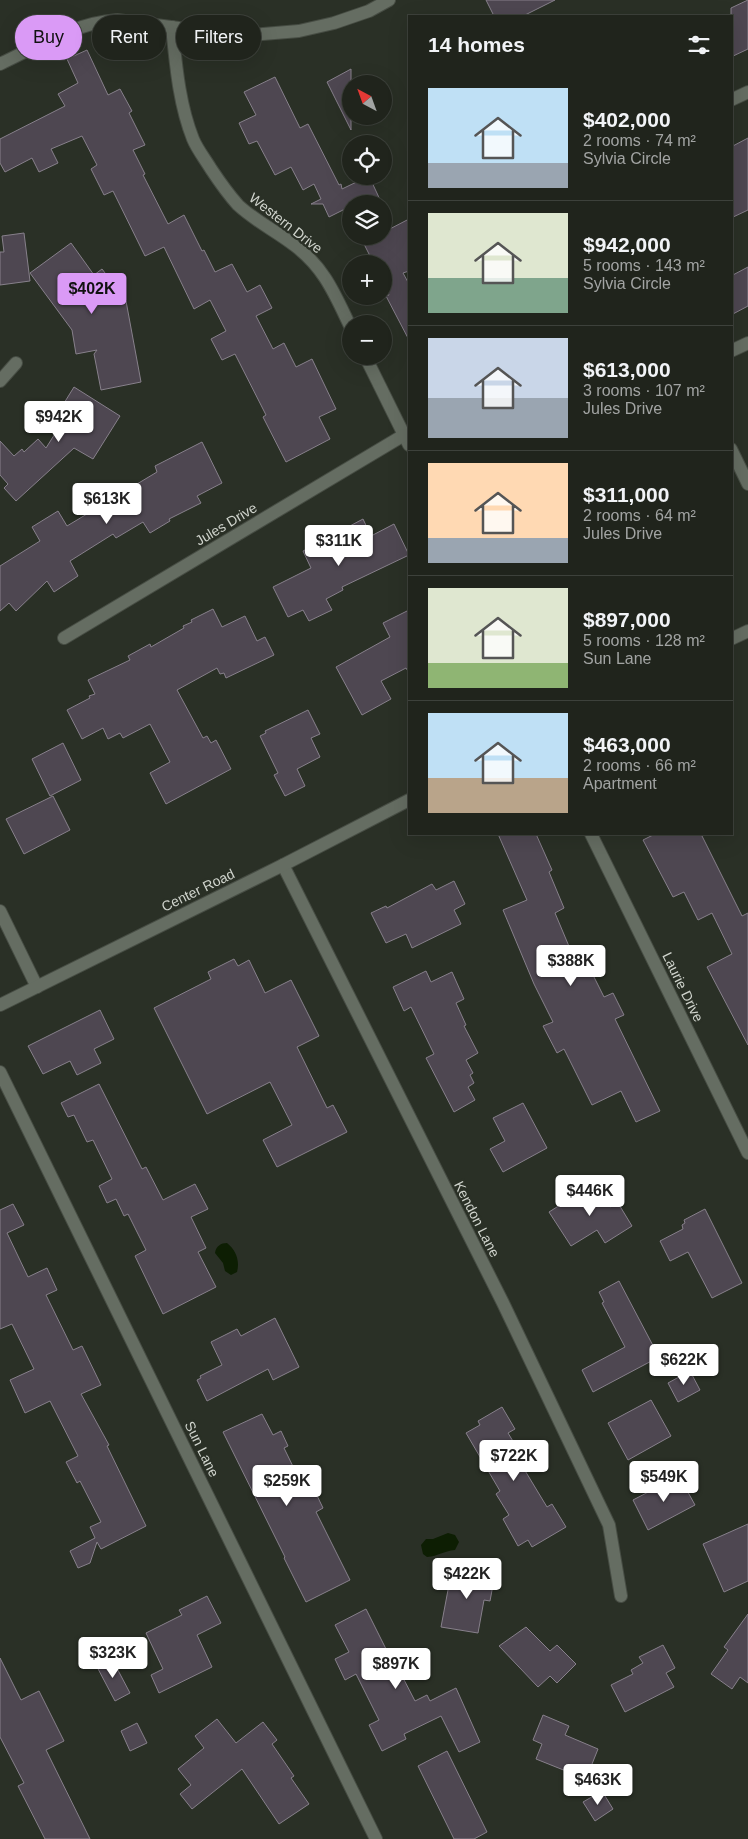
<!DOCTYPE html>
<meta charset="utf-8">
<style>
body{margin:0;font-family:Helvetica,sans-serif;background:#282c25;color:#f1f3f6;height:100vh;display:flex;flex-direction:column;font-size:19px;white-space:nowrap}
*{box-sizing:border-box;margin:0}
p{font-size:16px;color:#a2a4a3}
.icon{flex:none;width:28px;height:28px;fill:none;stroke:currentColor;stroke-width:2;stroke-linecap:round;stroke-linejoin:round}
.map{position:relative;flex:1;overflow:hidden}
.panel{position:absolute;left:408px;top:15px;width:325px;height:820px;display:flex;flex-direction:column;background:#20241c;border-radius:0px;box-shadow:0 5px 20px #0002,0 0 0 1px #3d413b}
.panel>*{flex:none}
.banner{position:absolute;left:15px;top:15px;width:318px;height:45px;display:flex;gap:10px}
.needle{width:32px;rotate:319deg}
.controls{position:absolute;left:342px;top:75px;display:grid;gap:10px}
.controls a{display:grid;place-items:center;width:50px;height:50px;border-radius:50%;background:#20241c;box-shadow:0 5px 20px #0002,0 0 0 1px #3d413b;font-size:25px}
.price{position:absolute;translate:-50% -42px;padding:0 11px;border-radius:5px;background:#fff;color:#222;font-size:16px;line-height:32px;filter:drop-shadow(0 1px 2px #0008)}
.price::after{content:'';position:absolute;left:50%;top:30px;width:15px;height:11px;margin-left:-8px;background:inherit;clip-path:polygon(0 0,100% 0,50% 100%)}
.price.current{background:#da9af6;color:#111}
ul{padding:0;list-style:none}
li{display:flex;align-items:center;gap:15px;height:125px;padding:0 20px}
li+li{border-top:1px solid #3d413b}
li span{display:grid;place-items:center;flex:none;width:140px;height:100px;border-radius:0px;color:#555}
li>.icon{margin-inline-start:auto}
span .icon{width:60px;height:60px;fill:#fffc;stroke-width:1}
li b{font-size:21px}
h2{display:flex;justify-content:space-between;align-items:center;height:60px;padding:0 20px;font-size:21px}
.tag{padding:0 18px;border-radius:22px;background:#20241c;box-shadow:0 5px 20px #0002,0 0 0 1px #3d413b;font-size:18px;line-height:45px}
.tag.current{background:#da9af6;color:#111}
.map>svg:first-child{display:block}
.water{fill:#0d1e03}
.building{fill:#4e4751;stroke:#87808b}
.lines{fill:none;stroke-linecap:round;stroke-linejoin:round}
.minor-casing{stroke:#474d44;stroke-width:14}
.minor{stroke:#656d62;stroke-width:12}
.labels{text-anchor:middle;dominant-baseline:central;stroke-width:4.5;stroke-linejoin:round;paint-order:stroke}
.street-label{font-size:14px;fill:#d0d4cd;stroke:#2a3026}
</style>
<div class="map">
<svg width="748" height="1839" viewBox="0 0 748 1839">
<rect width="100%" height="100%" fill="#2a3026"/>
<g class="water">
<path d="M227 1243C236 1250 240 1261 237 1272L231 1275 225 1271 223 1263 215 1253C216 1246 221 1243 227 1243Z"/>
<path d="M448 1533 455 1535 459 1542 455 1550C443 1551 439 1556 427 1557L423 1554 421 1545 426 1539H433Z"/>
</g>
<g class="building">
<path d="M486 0H555L523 16H494Z"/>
<path d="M748 0V49L731 57V8Z"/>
<path d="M87 50 108 95 120 89 132 111 129 113 145 145 133 150 145 174 143 175 168 224 184 215 202 251 204 250 215 272 232 264 247 292 260 285 272 308 256 316 273 349 284 343 296 367 312 359 336 409 319 417 330 439 286 462 263 417 266 415 235 354 222 360 211 339 226 331 210 300 194 309 164 247 145 256 113 191 104 195 91 169 97 165 82 136 51 149 58 163 39 172 32 158 5 172 0 163V139L65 106 58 94 78 83 67 59Z"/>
<path d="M351 69V130L327 82Z"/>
<path d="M275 77 300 128 308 124 339 185 341 184 342 189 369 176 382 204H351V206L329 217 323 204H311L321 199 314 184 303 190 291 167 275 175 257 141 249 144 239 123 256 115 244 92Z"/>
<path d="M748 138V210L731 218V147Z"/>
<path d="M409 219V271L403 273 409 284V340L386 296 389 295 384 285V264H374L360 236H384V232Z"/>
<path d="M24 233 30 281 0 285V252H4L2 236Z"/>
<path d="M71 243 94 275 102 269 121 294 122 302 126 301 141 382 101 390 94 354 97 350 76 354 72 330 30 273Z"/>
<path d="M748 267V306L731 315V276Z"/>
<path d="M74 387 120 416 93 459 74 448 16 501 4 488 8 484 0 475V441L14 456 22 449 24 452 38 439 46 448 68 413 61 408Z"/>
<path d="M202 442 222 483 197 496 201 503 169 519 170 521 150 533 143 522 116 538 113 534 70 561 78 576 54 592 47 581 16 611 9 603 0 611V566L40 541 32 527 58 511 67 526 157 472 155 466Z"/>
<path d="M363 519 371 536 394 524 409 555 342 587 343 590 326 599 332 610 309 621 303 610 288 617 273 587 311 568 303 551Z"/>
<path d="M213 609 222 627 245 616 257 641 265 637 274 655 226 678 224 673 220 674 217 668 177 690 203 738 207 736 211 743 216 740 231 769 166 804 150 773 170 762 150 724 123 738 120 733 108 739 103 728 82 739 67 710 90 698 89 696 95 694 88 680 130 660 128 656 150 644 151 647 184 628 183 626 192 622 191 620Z"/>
<path d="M409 610V673L406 668 381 681 391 699 362 715 336 667 390 637 383 623Z"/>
<path d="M308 710 320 734 311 738 320 757 297 769 305 786 285 796 274 775 278 773 260 736 266 733 265 731Z"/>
<path d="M63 743 81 780 50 796 32 759Z"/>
<path d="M53 796 70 830 24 854 6 819Z"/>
<path d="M498 834H536L552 870 549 872 564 908 555 913 576 963 585 959 604 997 613 993 624 1015 615 1019 660 1111 636 1122 621 1091 592 1105 564 1049 557 1053 543 1026 553 1022 534 984 503 910 527 900Z"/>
<path d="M655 834H701L742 916 748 913V1045L707 967 732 954 712 913 698 920 684 892 673 897 643 840Z"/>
<path d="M454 881 465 904 454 910 461 924 412 948 406 934 386 943 371 913 386 906 387 908 432 884 436 890Z"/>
<path d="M234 959 238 966 249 960 265 993 291 980 319 1036 297 1047 327 1108 333 1105 347 1132 277 1167 263 1140 292 1125 270 1082 207 1114 154 1008 211 979 208 972Z"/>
<path d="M426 971 431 982 452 972 464 999 456 1003 466 1025 464 1026 478 1053 466 1060 473 1073 470 1075 474 1083 468 1087 475 1100 454 1112 426 1058 434 1054 411 1007 404 1011 393 987Z"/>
<path d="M100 1010 114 1039 94 1049 101 1063 77 1075 70 1061 43 1074 28 1046Z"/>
<path d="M99 1084 142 1169 146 1167 163 1200 195 1184 208 1209 191 1217 206 1248 198 1252 216 1287 163 1314 135 1256 146 1250 128 1214 124 1216 116 1199 107 1203 99 1186 112 1179 93 1140 87 1142 74 1115 68 1117 61 1103Z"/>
<path d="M523 1103 547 1148 503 1172 490 1149 505 1141 493 1118Z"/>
<path d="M595 1183 610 1207 618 1203 632 1226 605 1243 597 1230 571 1246 549 1212Z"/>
<path d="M13 1204 24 1225 7 1233 28 1277 47 1268 57 1290 46 1295 73 1350 82 1346 101 1385 81 1394 109 1445 107 1446 146 1526 101 1549 97 1542 90 1563 78 1568 70 1551 95 1538 90 1527 101 1522 80 1481 77 1483 66 1462 78 1456 50 1401 25 1413 10 1380 34 1369 12 1324 0 1329V1210Z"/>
<path d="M705 1209 742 1283 712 1298 688 1252 670 1261 660 1241 683 1229 682 1225 685 1223 684 1220Z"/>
<path d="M619 1281 659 1357 593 1392 582 1370 625 1347 602 1303 604 1302 599 1292Z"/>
<path d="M275 1318 299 1367 273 1380 268 1369 207 1401 197 1380 201 1378 200 1376 222 1365 211 1342 237 1329 241 1336Z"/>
<path d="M690 1371 700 1390 678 1402 668 1383Z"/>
<path d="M651 1400 671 1436 628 1460 608 1423Z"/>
<path d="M502 1407 515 1429 508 1433 525 1461 521 1464 547 1507 552 1504 566 1527 532 1547 528 1540 518 1546 503 1519 509 1515 496 1494 500 1491 466 1433 480 1425 478 1421Z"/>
<path d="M262 1414 273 1435 281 1431 288 1446 284 1448 302 1485 310 1481 323 1508 316 1512 350 1580 306 1602 284 1558 285 1557 223 1432Z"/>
<path d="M679 1476 695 1505 648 1530 633 1500Z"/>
<path d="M748 1524V1581L724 1592 703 1544Z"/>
<path d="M469 1569 495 1574 490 1601 484 1600 478 1633 441 1627 451 1574 467 1577Z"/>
<path d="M207 1596 221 1623 197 1635 212 1667 159 1693 151 1675 163 1669 146 1633 182 1615 179 1610Z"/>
<path d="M366 1609 398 1673 400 1672 415 1701 427 1695 430 1701 456 1688 480 1742 459 1752 441 1716 404 1734 406 1739 382 1751 369 1725 379 1720 356 1674 345 1680 335 1659 349 1652 335 1625Z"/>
<path d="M748 1614V1683L740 1677 732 1689 711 1674 728 1650 724 1647Z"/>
<path d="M526 1627 550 1651 557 1645 576 1664 557 1683 550 1676 538 1687 499 1646Z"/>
<path d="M663 1645 675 1668 666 1673 674 1687 625 1712 611 1685 633 1674 631 1670 643 1663 639 1657Z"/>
<path d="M111 1657 130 1693 115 1701 96 1665Z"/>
<path d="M0 1658 21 1700 39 1691 64 1741 46 1750 90 1839H45L18 1786 24 1783 0 1737Z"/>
<path d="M543 1715 569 1726 565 1735 598 1749 586 1779 536 1759 542 1744 533 1740Z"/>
<path d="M217 1719 236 1743 263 1722 277 1740 272 1744 294 1776 291 1778 309 1804 279 1824 242 1769 192 1809 180 1794 191 1785 178 1769 204 1748 195 1736Z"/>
<path d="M137 1723 147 1743 130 1751 121 1731Z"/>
<path d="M447 1751 487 1832 474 1839H454L418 1766Z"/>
<path d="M602 1791 613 1809 595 1821 583 1802Z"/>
</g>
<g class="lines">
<g class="minor-casing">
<g id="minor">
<path d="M172 27C176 65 179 104 193 139 197 149 205 159 211 169 219 181 228 194 238 205 255 221 276 231 294 245 325 268 335 295 351 328"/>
<path d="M0 64C38 46 75 23 117 20L240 36 299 31 334 23 369 11 389 0"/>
<path d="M731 100 748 92"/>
<path d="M731 351 748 343"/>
<path d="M365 356 409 445"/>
<path d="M0 381 16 363"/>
<path d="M731 449 748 484"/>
<path d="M64 638 404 435"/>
<path d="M731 639 748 631"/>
<path d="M591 834 748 1153"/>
<path d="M283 865 503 1303 609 1525 621 1596"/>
<path d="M0 911 37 987"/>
<path d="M0 1005 283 865 409 800"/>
<path d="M0 1072 376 1839"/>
</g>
</g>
<use href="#minor" class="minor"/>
</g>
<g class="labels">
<g class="street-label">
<text transform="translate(286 223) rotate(38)">Western Drive</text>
<text transform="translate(226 524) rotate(-31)">Jules Drive</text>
<text transform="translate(198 890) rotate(-26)">Center Road</text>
<text transform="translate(683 987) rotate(64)">Laurie Drive</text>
<text transform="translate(477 1219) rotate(63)">Kendon Lane</text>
<text transform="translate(202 1449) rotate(64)">Sun Lane</text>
</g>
</g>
</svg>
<div class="controls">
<a><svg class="needle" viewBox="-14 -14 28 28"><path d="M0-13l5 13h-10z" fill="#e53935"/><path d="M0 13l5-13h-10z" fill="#a2a4a3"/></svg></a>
<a><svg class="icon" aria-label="locate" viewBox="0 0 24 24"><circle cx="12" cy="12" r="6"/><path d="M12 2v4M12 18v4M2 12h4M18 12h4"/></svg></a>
<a><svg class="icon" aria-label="layers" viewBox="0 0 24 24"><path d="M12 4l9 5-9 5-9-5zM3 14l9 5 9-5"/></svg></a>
<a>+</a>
<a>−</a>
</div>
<b class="price current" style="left:92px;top:315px">$402K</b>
<b class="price" style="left:59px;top:443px">$942K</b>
<b class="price" style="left:107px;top:525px">$613K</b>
<b class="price" style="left:339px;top:567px">$311K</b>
<b class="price" style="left:571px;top:987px">$388K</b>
<b class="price" style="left:590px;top:1217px">$446K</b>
<b class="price" style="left:684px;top:1386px">$622K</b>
<b class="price" style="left:514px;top:1482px">$722K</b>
<b class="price" style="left:664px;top:1503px">$549K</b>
<b class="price" style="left:287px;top:1507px">$259K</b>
<b class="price" style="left:467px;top:1600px">$422K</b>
<b class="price" style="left:113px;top:1679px">$323K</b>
<b class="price" style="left:396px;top:1690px">$897K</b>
<b class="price" style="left:598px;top:1806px">$463K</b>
<div class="banner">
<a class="tag current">Buy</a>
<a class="tag">Rent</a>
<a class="tag">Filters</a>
</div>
<section class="panel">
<h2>14 homes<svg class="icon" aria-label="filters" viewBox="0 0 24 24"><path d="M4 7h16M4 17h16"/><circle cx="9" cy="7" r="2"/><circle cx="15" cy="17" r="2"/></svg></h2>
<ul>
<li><span style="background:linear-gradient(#bfe0f5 75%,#9aa5b1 0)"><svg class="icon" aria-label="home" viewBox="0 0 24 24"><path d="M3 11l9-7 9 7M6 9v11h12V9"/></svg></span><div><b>$402,000</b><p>2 rooms · 74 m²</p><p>Sylvia Circle</p></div></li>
<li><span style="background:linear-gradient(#dfe7d0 65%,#7fa58c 0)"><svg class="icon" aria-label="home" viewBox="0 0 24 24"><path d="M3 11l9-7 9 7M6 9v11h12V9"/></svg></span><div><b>$942,000</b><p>5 rooms · 143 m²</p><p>Sylvia Circle</p></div></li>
<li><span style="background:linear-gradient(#c9d6e8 60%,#9aa5b1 0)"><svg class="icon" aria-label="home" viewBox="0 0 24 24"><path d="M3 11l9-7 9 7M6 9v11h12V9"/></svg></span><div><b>$613,000</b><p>3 rooms · 107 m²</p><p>Jules Drive</p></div></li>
<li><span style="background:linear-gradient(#ffd9b3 75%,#9aa5b1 0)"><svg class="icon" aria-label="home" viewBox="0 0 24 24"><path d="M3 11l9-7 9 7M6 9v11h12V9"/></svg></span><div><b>$311,000</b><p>2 rooms · 64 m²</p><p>Jules Drive</p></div></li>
<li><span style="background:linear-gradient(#dfe7d0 75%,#8fb573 0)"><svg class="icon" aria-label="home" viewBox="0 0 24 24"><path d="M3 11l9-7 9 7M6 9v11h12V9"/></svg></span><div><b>$897,000</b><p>5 rooms · 128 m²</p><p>Sun Lane</p></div></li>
<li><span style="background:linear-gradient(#bfe0f5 65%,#b9a48a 0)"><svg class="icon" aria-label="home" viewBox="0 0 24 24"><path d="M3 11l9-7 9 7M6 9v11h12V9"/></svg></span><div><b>$463,000</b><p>2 rooms · 66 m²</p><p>Apartment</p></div></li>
</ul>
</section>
</div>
